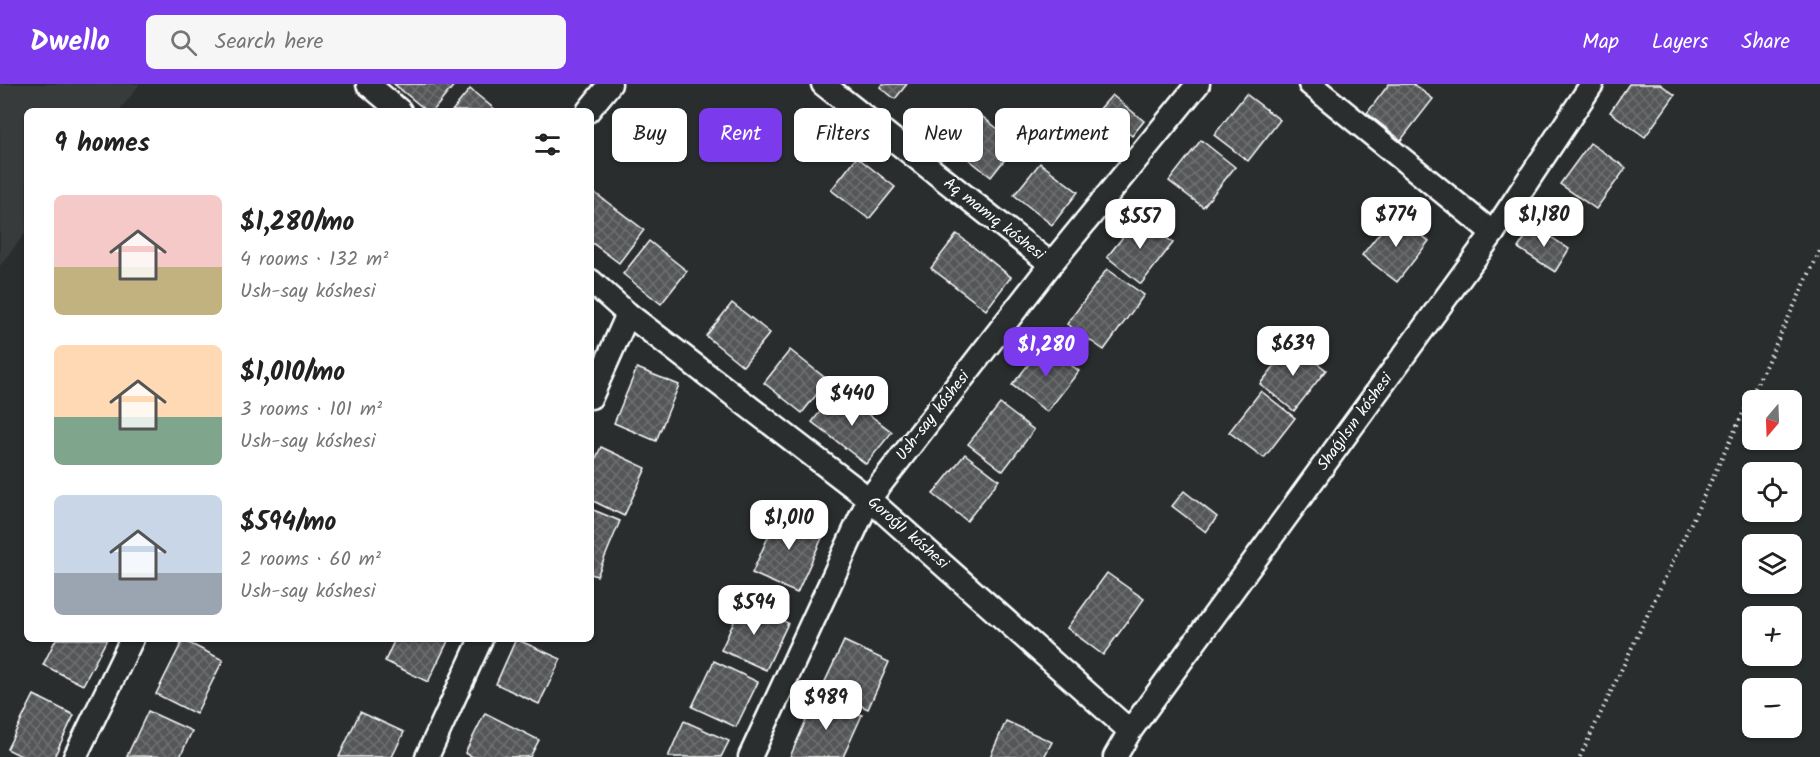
<!DOCTYPE html>
<meta charset="utf-8">
<style>
body{margin:0;font-family:Kalam,sans-serif;background:#f6f6f6;color:#222;height:100vh;display:flex;flex-direction:column;font-size:22px;white-space:nowrap}
*{box-sizing:border-box;margin:0}
p{font-size:20px;color:#767676}
.icon{flex:none;width:33px;height:33px;fill:none;stroke:currentColor;stroke-width:2;stroke-linecap:round;stroke-linejoin:round}
.map{position:relative;flex:1;overflow:hidden}
.panel{position:absolute;left:24px;top:24px;width:570px;height:534px;display:flex;flex-direction:column;background:#fff;border-radius:9px;box-shadow:0 2px 4px #0004}
.panel>*{flex:none}
.top-card{position:absolute;left:612px;top:24px;width:570px;height:54px;display:flex;gap:12px}
.needle{width:39px;rotate:199deg}
.fabs{position:absolute;left:1742px;top:306px;display:grid;gap:12px}
.fabs a{display:grid;place-items:center;width:60px;height:60px;border-radius:9px;background:#fff;box-shadow:0 2px 4px #0004;font-size:30px}
.price{position:absolute;translate:-50% -51px;padding:0 14px;border-radius:12px;background:#fff;color:#222;font-size:20px;line-height:39px;filter:drop-shadow(0 2px 3px #0008)}
.price::after{content:'';position:absolute;left:50%;top:36px;width:18px;height:14px;margin-left:-9px;background:inherit;clip-path:polygon(0 0,100% 0,50% 100%)}
.price.active{background:#7c3aed;color:#fff}
ul{padding:0;list-style:none}
li{display:flex;align-items:center;gap:18px;height:150px;padding:0 30px}
li span{display:grid;place-items:center;flex:none;width:168px;height:120px;border-radius:9px;color:#555}
li>.icon{margin-inline-start:auto}
span .icon{width:72px;height:72px;fill:#fffc;stroke-width:1}
li b{font-size:26px}
h2{display:flex;justify-content:space-between;align-items:center;height:72px;padding:0 30px;font-size:26px}
.tag{padding:0 21px;border-radius:9px;background:#fff;box-shadow:0 2px 4px #0004;font-size:21px;line-height:54px}
.tag.active{background:#7c3aed;color:#fff}
header{display:flex;align-items:center;gap:36px;box-sizing:border-box;height:84px;padding:0 30px;background:#7c3aed;color:#fff}
header strong{font-size:28px}
nav{display:flex;gap:33px;margin-inline-start:auto;font-size:21px}
.search{width:420px;height:54px;background:#f6f6f6;display:flex;align-items:center;gap:15px;box-sizing:border-box;padding:0 21px;border-radius:9px;color:#767676;font-size:22px}
.map>svg:first-child{display:block}
.built{fill:#373a3b}
.building{fill:url(#building-cross-hatch);stroke:#fff;stroke-width:1.5}
.lines{fill:none;stroke-linecap:round;stroke-linejoin:round}
.minor-casing{stroke:#fff;stroke-width:27}
.path{stroke:#fff;stroke-width:4;stroke-dasharray:1.5 4.5;stroke-linecap:butt}
.minor{stroke:#2a2d2e;stroke-width:22}
.labels{text-anchor:middle;dominant-baseline:central;stroke-width:4.5;stroke-linejoin:round;paint-order:stroke}
.street-label{font-size:16px;fill:#fff;stroke:#2a2d2e}
</style>
<header>
<strong>Dwello</strong>
<div class="search"><svg class="icon" aria-label="search" viewBox="0 0 24 24"><circle cx="10" cy="10" r="6"/><path d="M15 15l6 6"/></svg>Search here</div>
<nav><a>Map</a><a>Layers</a><a>Share</a></nav>
</header>
<div class="map">
<svg width="1820" height="673" viewBox="0 0 1820 673">
<defs>
<pattern id="building-cross-hatch" width="8" height="8" patternUnits="userSpaceOnUse" patternTransform="scale(1.5)"><rect width="8" height="8" fill="#555758"/><path d="M0 0l8 8M0 8l8-8" fill="none" stroke="#6e7071"/></pattern>
</defs>
<rect width="100%" height="100%" fill="#2a2d2e"/>
<filter id="ink" filterUnits="userSpaceOnUse"><feTurbulence type="fractalNoise" baseFrequency=".0167" numOctaves="2"/><feDisplacementMap in="SourceGraphic" scale="12" xChannelSelector="R" yChannelSelector="G"/><feConvolveMatrix kernelMatrix="1 2 1 2 8 2 1 2 1" color-interpolation-filters="sRGB"/></filter>
<g filter="url(#ink)">
<path class="built" d="M0 0H140L119 27H27V147L0 182Z"/>
<g class="building">
<path d="M394 0H455L433 27H427Z"/>
<path d="M882 0H907L895 15 880 3Z"/>
<path d="M1389 0H1413L1433 15 1401 56 1367 29Z"/>
<path d="M1629 0H1660L1675 11 1645 53 1610 28Z"/>
<path d="M470 5 497 27H452Z"/>
<path d="M1246 10 1280 36 1248 77 1214 51Z"/>
<path d="M1112 11 1144 37 1132 52 1099 26Z"/>
<path d="M979 30 1017 60 991 93 953 63Z"/>
<path d="M1201 56 1235 83 1203 123 1169 97Z"/>
<path d="M1590 59 1626 84 1596 125 1560 100Z"/>
<path d="M857 73 895 103 869 135 831 106Z"/>
<path d="M1040 79 1078 108 1052 141 1014 111Z"/>
<path d="M591 106 644 146 619 179 591 158Z"/>
<path d="M1394 131 1429 157 1397 198 1362 171Z"/>
<path d="M1139 133 1173 159 1141 200 1107 173Z"/>
<path d="M1533 141 1569 165 1555 188 1518 164Z"/>
<path d="M957 150 1011 193 986 226 931 184Z"/>
<path d="M649 157 687 187 661 220 623 190Z"/>
<path d="M1107 185 1144 211 1104 266 1067 240Z"/>
<path d="M732 219 770 249 743 282 706 252Z"/>
<path d="M1292 260 1326 286 1294 327 1260 300Z"/>
<path d="M1044 261 1079 287 1047 328 1012 301Z"/>
<path d="M790 266 828 296 802 329 764 299Z"/>
<path d="M637 284 679 301 656 357 614 339Z"/>
<path d="M837 306 892 348 866 380 812 338Z"/>
<path d="M1261 307 1295 334 1264 374 1229 348Z"/>
<path d="M1000 320 1034 346 1003 387 968 360Z"/>
<path d="M601 363 646 384 624 432 591 416V385Z"/>
<path d="M965 370 999 396 967 437 933 410Z"/>
<path d="M1184 407 1217 433 1206 448 1172 422Z"/>
<path d="M781 424 826 445 797 509 752 489Z"/>
<path d="M591 425 620 437 597 492 591 490Z"/>
<path d="M1107 489 1144 515 1103 571 1067 544Z"/>
<path d="M743 518 788 539 766 586 721 566Z"/>
<path d="M56 555H107L83 601 43 581Z"/>
<path d="M395 555H449L428 598 385 577Z"/>
<path d="M516 555 561 575 539 620 496 600Z"/>
<path d="M183 556 223 576 196 630 156 610Z"/>
<path d="M844 557 889 578 868 625 822 604Z"/>
<path d="M714 577 758 598 736 643 692 623Z"/>
<path d="M34 611 74 631 54 673H23L7 665Z"/>
<path d="M817 611 862 631 843 673H790Z"/>
<path d="M148 627 192 647 180 673 127 672Z"/>
<path d="M360 628 404 648 392 673H339Z"/>
<path d="M485 629 539 656 530 673H473L465 669Z"/>
<path d="M684 637 729 657 721 673H668Z"/>
<path d="M1006 637 1052 658 1044 673H990Z"/>
</g>
<g class="lines">
<g class="minor-casing">
<g id="minor">
<path d="M368 0 400 27"/>
<path d="M823 0 1051 180"/>
<path d="M1310 0 1493 149"/>
<path d="M588 27 610 0"/>
<path d="M591 197 628 230 869 415 1130 647"/>
<path d="M591 313 628 230"/>
<path d="M75 673 132 555"/>
<path d="M427 673 481 555"/>
<path d="M750 673 869 415 1051 180 1198 0"/>
<path d="M1115 673 1130 647 1493 149 1592 0"/>
</g>
</g>
<path class="path" d="M1580 673 1820 167"/>
<use href="#minor" class="minor"/>
</g>
</g>
<g class="labels">
<g class="street-label">
<text transform="translate(994 135) rotate(38)">Aq mamıq kóshesi</text>
<text transform="translate(933 332) rotate(-52)">Ush-say kóshesi</text>
<text transform="translate(1355 338) rotate(-54)">Shaǵılsın kóshesi</text>
<text transform="translate(908 449) rotate(41)">Goroǵlı kóshesi</text>
</g>
</g>
</svg>
<div class="fabs">
<a><svg class="needle" viewBox="-14 -14 28 28"><path d="M0-13l5 13h-10z" fill="#e53935"/><path d="M0 13l5-13h-10z" fill="#767676"/></svg></a>
<a><svg class="icon" aria-label="locate" viewBox="0 0 24 24"><circle cx="12" cy="12" r="6"/><path d="M12 2v4M12 18v4M2 12h4M18 12h4"/></svg></a>
<a><svg class="icon" aria-label="layers" viewBox="0 0 24 24"><path d="M12 4l9 5-9 5-9-5zM3 14l9 5 9-5"/></svg></a>
<a>+</a>
<a>−</a>
</div>
<b class="price" style="left:1396px;top:164px">$774</b>
<b class="price" style="left:1544px;top:164px">$1,180</b>
<b class="price" style="left:1140px;top:166px">$557</b>
<b class="price" style="left:1293px;top:293px">$639</b>
<b class="price active" style="left:1046px;top:294px">$1,280</b>
<b class="price" style="left:852px;top:343px">$440</b>
<b class="price" style="left:789px;top:467px">$1,010</b>
<b class="price" style="left:754px;top:552px">$594</b>
<b class="price" style="left:826px;top:647px">$989</b>
<div class="top-card">
<a class="tag">Buy</a>
<a class="tag active">Rent</a>
<a class="tag">Filters</a>
<a class="tag">New</a>
<a class="tag">Apartment</a>
</div>
<section class="panel">
<h2>9 homes<svg class="icon" aria-label="filters" viewBox="0 0 24 24"><path d="M4 7h16M4 17h16"/><circle cx="9" cy="7" r="2"/><circle cx="15" cy="17" r="2"/></svg></h2>
<ul>
<li><span style="background:linear-gradient(#f6c9c9 60%,#c2b280 0)"><svg class="icon" aria-label="home" viewBox="0 0 24 24"><path d="M3 11l9-7 9 7M6 9v11h12V9"/></svg></span><div><b>$1,280/mo</b><p>4 rooms · 132 m²</p><p>Ush-say kóshesi</p></div></li>
<li><span style="background:linear-gradient(#ffd9b3 60%,#7fa58c 0)"><svg class="icon" aria-label="home" viewBox="0 0 24 24"><path d="M3 11l9-7 9 7M6 9v11h12V9"/></svg></span><div><b>$1,010/mo</b><p>3 rooms · 101 m²</p><p>Ush-say kóshesi</p></div></li>
<li><span style="background:linear-gradient(#c9d6e8 65%,#9aa5b1 0)"><svg class="icon" aria-label="home" viewBox="0 0 24 24"><path d="M3 11l9-7 9 7M6 9v11h12V9"/></svg></span><div><b>$594/mo</b><p>2 rooms · 60 m²</p><p>Ush-say kóshesi</p></div></li>
</ul>
</section>
</div>
